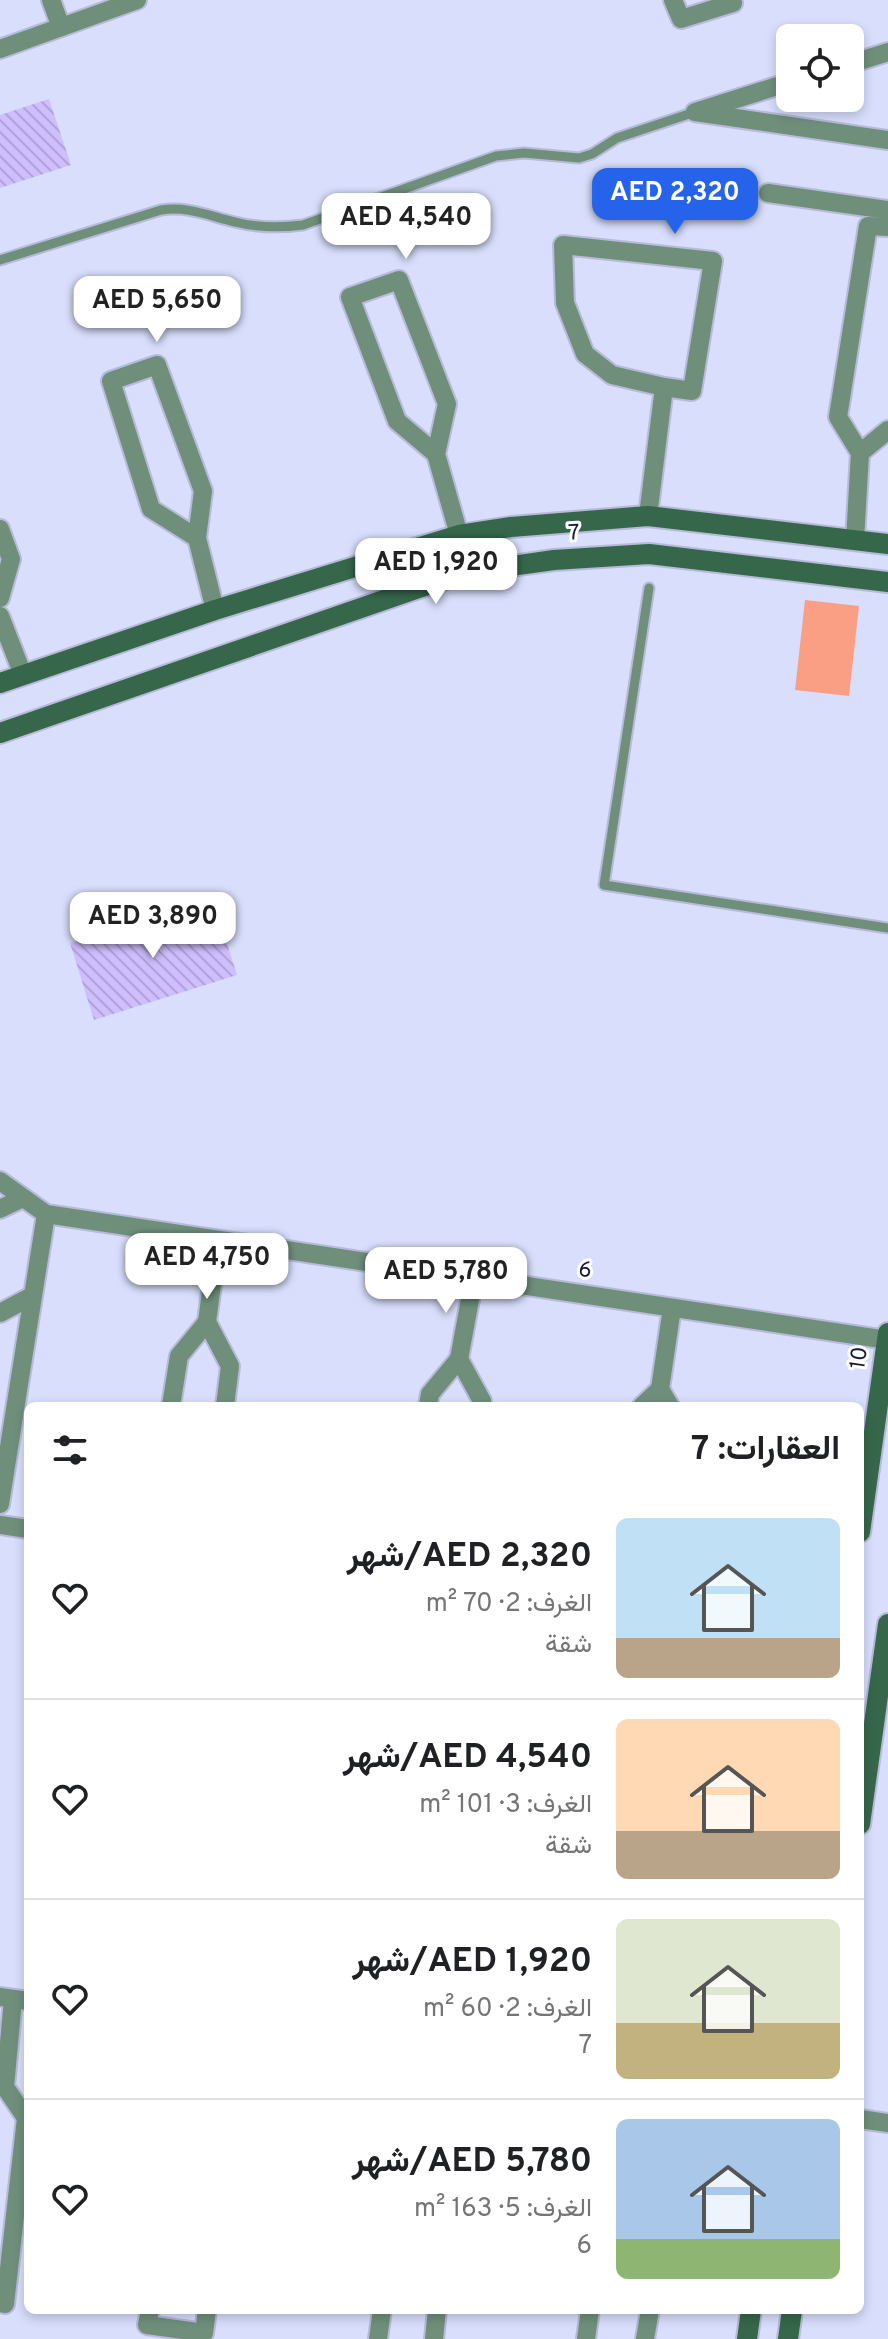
<!DOCTYPE html>
<html lang="ar">
<meta charset="utf-8">
<style>
body{margin:0;font-family:Overpass,Vazirmatn,sans-serif;background:#f2f2f2;color:#202124;direction:rtl;height:100vh;display:flex;flex-direction:column;font-size:30px;white-space:nowrap}
*{box-sizing:border-box;margin:0}
p{font-size:26px;color:#757577}
.icon{flex:none;width:44px;height:44px;fill:none;stroke:currentColor;stroke-width:2;stroke-linecap:round;stroke-linejoin:round}
.map{position:relative;flex:1;overflow:hidden;direction:ltr}
.details{position:absolute;left:24px;top:1402px;width:840px;height:912px;display:flex;flex-direction:column;background:#fff;border-radius:12px;box-shadow:0 4px 12px #0003;direction:rtl}
.details>*{flex:none}
.controls{position:absolute;left:776px;top:24px;display:grid;gap:16px}
.controls a{display:grid;place-items:center;width:88px;height:88px;border-radius:12px;background:#fff;box-shadow:0 4px 12px #0003;font-size:40px}
.price{position:absolute;translate:-50% -68px;padding:0 18px;border-radius:16px;background:#fff;color:#222;font-size:26px;line-height:52px;filter:drop-shadow(0 2px 4px #0008)}
.price::after{content:'';position:absolute;left:50%;top:48px;width:24px;height:18px;margin-left:-12px;background:inherit;clip-path:polygon(0 0,100% 0,50% 100%)}
.price.current{background:#2563eb;color:#fff}
ul{padding:0;list-style:none}
li{display:flex;align-items:center;gap:24px;height:200px;padding:0 24px}
li+li{border-top:2px solid #e0e0e0}
li span{display:grid;place-items:center;flex:none;width:224px;height:160px;border-radius:12px;color:#555}
li>.icon{margin-inline-start:auto}
span .icon{width:96px;height:96px;fill:#fffc;stroke-width:1}
li b{font-size:34px}
h2{display:flex;justify-content:space-between;align-items:center;height:96px;padding:0 24px;font-size:34px}
.map>svg:first-child{display:block}
.pitch{fill:#fa9f84}
.building{fill:url(#building-back-hatch)}
.lines{fill:none;stroke-linecap:round;stroke-linejoin:round}
.lane-casing{stroke:#b5bbd8;stroke-width:13}
.street-casing{stroke:#b5bbd8;stroke-width:22}
.secondary-casing{stroke:#b5bbd8;stroke-width:24}
.lane{stroke:#6f8f7b;stroke-width:9}
.street{stroke:#6f8f7b;stroke-width:18}
.secondary{stroke:#36674b;stroke-width:20}
.labels{text-anchor:middle;dominant-baseline:central;stroke-width:6;stroke-linejoin:round;paint-order:stroke}
.street-label{font-size:22px;fill:#161934;stroke:#fff}
</style>
<div class="map">
<svg width="888" height="2339" viewBox="0 0 888 2339">
<defs>
<pattern id="building-back-hatch" width="6" height="6" patternUnits="userSpaceOnUse" patternTransform="scale(2)"><rect width="6" height="6" fill="#cfbefd"/><path d="M-1 5l2 2M0 0l6 6M5-1l2 2" fill="none" stroke="#b1a3d9"/></pattern>
</defs>
<rect width="100%" height="100%" fill="#d8defc"/>
<path class="pitch" d="M805 600 859 606 849 696 795 690Z"/>
<g class="building">
<path d="M49 99 71 165 0 188V115Z"/>
<path d="M213 900 237 975 94 1020 70 943Z"/>
</g>
<g class="lines">
<g class="lane-casing">
<g id="lane">
<path d="M0 260 161 210C188 206 209 216 235 222 258 228 279 228 303 225L496 156 524 153 579 158 592 154 617 138 695 112"/>
<path d="M649 588 604 885 888 928"/>
</g>
</g>
<g class="street-casing">
<g id="street">
<path d="M51 0 61 27"/>
<path d="M673 0 681 19 733 3 731 0"/>
<path d="M0 49 137 0"/>
<path d="M850 64 888 52"/>
<path d="M790 82 695 112 888 140"/>
<path d="M768 193 888 210"/>
<path d="M860 453 888 430"/>
<path d="M436 454 397 421 350 297 399 280 447 404 436 454 459 535"/>
<path d="M648 516 664 387 692 391 713 261 563 245 565 303 585 354 612 375 664 387"/>
<path d="M0 529 11 559 0 598"/>
<path d="M197 538 151 509 111 381 157 365 203 491 197 538 215 610"/>
<path d="M855 540 860 453 838 417 868 226 888 227"/>
<path d="M0 616 23 675"/>
<path d="M0 1181 46 1214 888 1340"/>
<path d="M0 1209 23 1198"/>
<path d="M0 1313 32 1296"/>
<path d="M207 1322 218 1240"/>
<path d="M459 1359 474 1278"/>
<path d="M660 1389 672 1308"/>
<path d="M171 1406 179 1356 207 1322 230 1366 225 1406"/>
<path d="M428 1406 430 1394 459 1359 482 1401V1406"/>
<path d="M642 1406 660 1389 670 1406"/>
<path d="M0 1504 46 1214"/>
<path d="M0 1525 28 1529"/>
<path d="M0 1997 28 2001"/>
<path d="M860 2119 888 2123"/>
<path d="M0 2303 5 2304 26 2118 5 2087 13 1999"/>
<path d="M150 2310 147 2325 204 2333 207 2310"/>
<path d="M378 2339 382 2310"/>
<path d="M434 2339 437 2310"/>
<path d="M586 2339 590 2310"/>
<path d="M645 2339 650 2310"/>
</g>
</g>
<g class="secondary-casing">
<g id="secondary">
<path d="M0 683 215 610 459 535 511 527 648 516 888 544"/>
<path d="M0 733 462 573 554 560 649 554 888 582"/>
<path d="M860 1532 888 1333"/>
<path d="M860 1824 888 1624"/>
<path d="M747 2339 751 2310"/>
<path d="M788 2339 792 2310"/>
</g>
</g>
<use href="#lane" class="lane"/>
<use href="#street" class="street"/>
<use href="#secondary" class="secondary"/>
</g>
<g class="labels">
<g class="street-label">
<text transform="translate(574 534) rotate(-3)">7</text>
<text transform="translate(585 1271) rotate(8)">6</text>
<text transform="translate(860 1358) rotate(-82)">10</text>
</g>
</g>
</svg>
<div class="controls">
<a><svg class="icon" aria-label="locate" viewBox="0 0 24 24"><circle cx="12" cy="12" r="6"/><path d="M12 2v4M12 18v4M2 12h4M18 12h4"/></svg></a>
</div>
<b class="price current" style="left:675px;top:236px">AED 2,320</b>
<b class="price" style="left:406px;top:261px">AED 4,540</b>
<b class="price" style="left:157px;top:344px">AED 5,650</b>
<b class="price" style="left:436px;top:606px">AED 1,920</b>
<b class="price" style="left:153px;top:960px">AED 3,890</b>
<b class="price" style="left:207px;top:1301px">AED 4,750</b>
<b class="price" style="left:446px;top:1315px">AED 5,780</b>
<section class="details">
<h2>العقارات: 7<svg class="icon" aria-label="filters" viewBox="0 0 24 24"><path d="M4 7h16M4 17h16"/><circle cx="9" cy="7" r="2"/><circle cx="15" cy="17" r="2"/></svg></h2>
<ul>
<li><span style="background:linear-gradient(#bfe0f5 75%,#b9a48a 0)"><svg class="icon" aria-label="home" viewBox="0 0 24 24"><path d="M3 11l9-7 9 7M6 9v11h12V9"/></svg></span><div><b>AED 2,320/شهر</b><p>الغرف: 2 · 70 m²</p><p>شقة</p></div><svg class="icon" aria-label="heart" viewBox="0 0 24 24"><path d="M12 20l-8-8c-3-5 5-10 8-4 3-6 11-1 8 4z"/></svg></li>
<li><span style="background:linear-gradient(#ffd9b3 70%,#b9a48a 0)"><svg class="icon" aria-label="home" viewBox="0 0 24 24"><path d="M3 11l9-7 9 7M6 9v11h12V9"/></svg></span><div><b>AED 4,540/شهر</b><p>الغرف: 3 · 101 m²</p><p>شقة</p></div><svg class="icon" aria-label="heart" viewBox="0 0 24 24"><path d="M12 20l-8-8c-3-5 5-10 8-4 3-6 11-1 8 4z"/></svg></li>
<li><span style="background:linear-gradient(#dfe7d0 65%,#c2b280 0)"><svg class="icon" aria-label="home" viewBox="0 0 24 24"><path d="M3 11l9-7 9 7M6 9v11h12V9"/></svg></span><div><b>AED 1,920/شهر</b><p>الغرف: 2 · 60 m²</p><p>7</p></div><svg class="icon" aria-label="heart" viewBox="0 0 24 24"><path d="M12 20l-8-8c-3-5 5-10 8-4 3-6 11-1 8 4z"/></svg></li>
<li><span style="background:linear-gradient(#a9c7e8 75%,#8fb573 0)"><svg class="icon" aria-label="home" viewBox="0 0 24 24"><path d="M3 11l9-7 9 7M6 9v11h12V9"/></svg></span><div><b>AED 5,780/شهر</b><p>الغرف: 5 · 163 m²</p><p>6</p></div><svg class="icon" aria-label="heart" viewBox="0 0 24 24"><path d="M12 20l-8-8c-3-5 5-10 8-4 3-6 11-1 8 4z"/></svg></li>
</ul>
</section>
</div>
